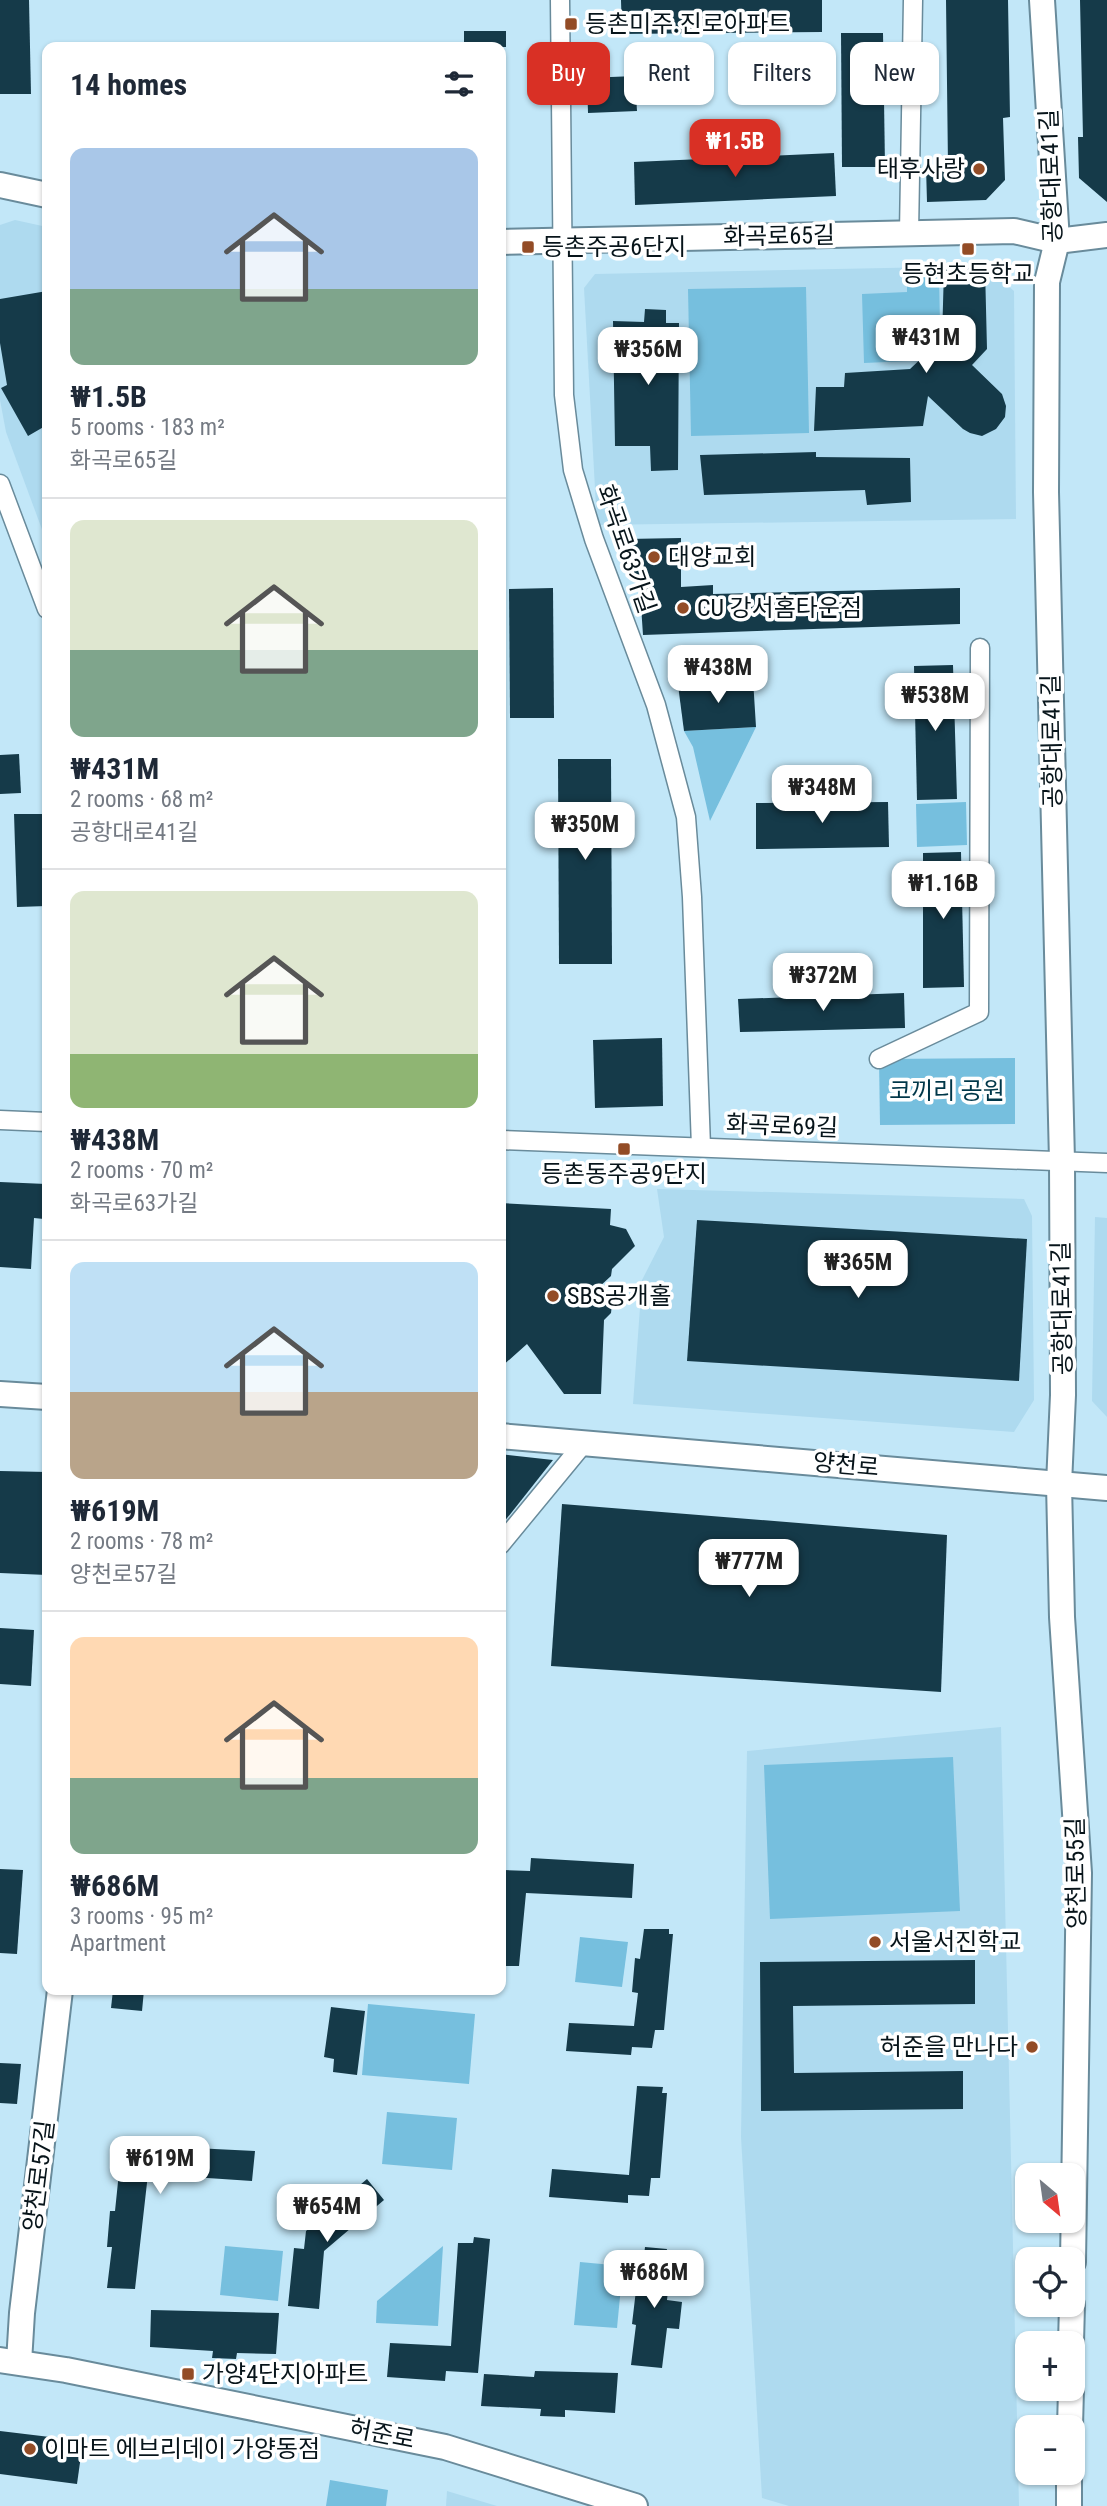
<!DOCTYPE html>
<meta charset="utf-8">
<style>
body{margin:0;font-family:"Roboto Condensed","Noto Sans KR",sans-serif;background:#f2f2f3;color:#1f2937;height:100vh;display:flex;flex-direction:column;font-size:26px;white-space:nowrap}
*{box-sizing:border-box;margin:0}
p{font-size:23px;color:#747a83}
.icon{flex:none;width:38px;height:38px;fill:none;stroke:currentColor;stroke-width:2;stroke-linecap:round;stroke-linejoin:round}
.map{position:relative;flex:1;overflow:hidden}
.details{position:absolute;left:42px;top:42px;width:464px;height:1953px;display:flex;flex-direction:column;background:#fff;border-radius:14px;box-shadow:0 2px 5px #0004}
.details>*{flex:none}
.banner{position:absolute;left:527px;top:42px;width:474px;height:63px;display:flex;gap:14px}
.needle{width:46px;rotate:151deg}
.fabs{position:absolute;left:1015px;top:2163px;display:grid;gap:14px}
.fabs a{display:grid;place-items:center;width:70px;height:70px;border-radius:14px;background:#fff;box-shadow:0 2px 5px #0004;font-size:35px}
.price{position:absolute;translate:-50% -60px;padding:0 16px;border-radius:14px;background:#fff;color:#222;font-size:23px;line-height:46px;filter:drop-shadow(0 2px 4px #0008)}
.price::after{content:'';position:absolute;left:50%;top:42px;width:21px;height:16px;margin-left:-10px;background:inherit;clip-path:polygon(0 0,100% 0,50% 100%)}
.price.selected{background:#d93025;color:#fff}
ul{padding:0;list-style:none}
li{display:grid;align-content:center;gap:14px;height:371px;padding:0 28px}
li+li{border-top:2px solid #e0e1e3}
li span{display:grid;place-items:center;height:217px;border-radius:14px;color:#555}
li>.icon{margin-inline-start:auto}
span .icon{width:126px;height:126px;fill:#fffc;stroke-width:1}
li b{font-size:30px}
h2{display:flex;justify-content:space-between;align-items:center;height:84px;padding:0 28px;font-size:30px}
.pill{padding:0 24px;border-radius:14px;background:#fff;box-shadow:0 2px 5px #0004;font-size:24px;line-height:63px}
.pill.selected{background:#d93025;color:#fff}
.map>svg:first-child{display:block}
.built{fill:#aedaef}
.green{fill:#76bfde}
.building{fill:#153a49}
.lines{fill:none;stroke-linecap:round;stroke-linejoin:round}
.street-casing{stroke:#698b9b;stroke-width:21}
.secondary-casing{stroke:#698b9b;stroke-width:28}
.street{stroke:#fff;stroke-width:18}
.secondary{stroke:#fff;stroke-width:24}
.poi-dot{fill:#934c26;stroke:#fff;stroke-width:2.5}
.labels{text-anchor:middle;dominant-baseline:central;stroke-width:7;stroke-linejoin:round;paint-order:stroke}
.poi-label{font-size:24px;fill:#07141a;stroke:#fff;text-anchor:start}
.street-label{font-size:24px;fill:#07141a;stroke:#fff}
.park-label{font-size:24px;fill:#003749;stroke:#fff}
</style>
<div class="map">
<svg width="1107" height="2506" viewBox="0 0 1107 2506">
<rect width="100%" height="100%" fill="#c2e7f8"/>
<g class="built">
<path d="M15 220 47 227V543L6 432 0 400V225Z"/>
<path d="M985 266 1014 291 1016 519 597 525 584 288 595 274Z"/>
<path d="M657 1189 1024 1199 1032 1216 1034 1400 1014 1432 633 1404 642 1280 664 1237Z"/>
<path d="M1095 1217 1107 1218V1417L1092 1401Z"/>
<path d="M1001 1727 1019 2506H789L762 2498 741 2137 747 1751Z"/>
<path d="M447 2491 497 2506H446Z"/>
</g>
<g class="green">
<path d="M939 276 940 325 908 326 909 361 864 363 862 294 907 292V277Z"/>
<path d="M806 287 809 433 691 436 688 289Z"/>
<path d="M756 727 710 821 693 747 684 731Z"/>
<path d="M966 802 967 845 917 847 916 804Z"/>
<path d="M1015 1058V1124L880 1125 879 1059Z"/>
<path d="M953 1757 960 1911 770 1919 764 1765Z"/>
<path d="M580 1937 628 1942 622 1987 575 1982Z"/>
<path d="M368 2004 475 2014 469 2084 362 2075Z"/>
<path d="M387 2112 457 2118 452 2170 382 2164Z"/>
<path d="M225 2246 283 2251 278 2301 220 2295Z"/>
<path d="M443 2246 438 2326 376 2323 377 2301Z"/>
<path d="M580 2262 623 2266 617 2328 574 2325Z"/>
<path d="M330 2480 388 2490 386 2506H326Z"/>
</g>
<g class="building">
<path d="M0 0H29L31 94H0Z"/>
<path d="M621 0H822V32L622 34Z"/>
<path d="M946 0H1008L1010 117 1003 118 1005 180 986 200 927 202 926 167 948 166Z"/>
<path d="M1080 0H1107V202L1079 178 1078 137H1083Z"/>
<rect x="464" y="31" width="42" height="16"/>
<path d="M841 33H883L885 167H842Z"/>
<path d="M635 76 637 111 588 113 587 78Z"/>
<path d="M834 153 836 196 635 205 634 162Z"/>
<path d="M985 268 987 349 972 365 1002 394 1006 406 1005 417 996 429 982 436 970 433 963 429 928 396 923 426 814 431 816 387H844L845 373 910 369 942 339 944 269Z"/>
<path d="M47 291V425L28 436 1 388 7 385 0 343V299Z"/>
<path d="M645 309 666 310V323H679L678 470 651 471 650 446H615L613 321 644 322Z"/>
<path d="M816 452V457L910 458 911 502 867 505 865 490 704 495 700 455Z"/>
<path d="M681 538V587L713 585V594L960 588V624L643 635 639 576H628L627 539Z"/>
<path d="M553 588 554 718H510L509 589Z"/>
<path d="M953 665 957 799 917 800 914 666Z"/>
<path d="M753 679 756 727 684 731 678 685Z"/>
<path d="M19 754 21 793 0 794V755Z"/>
<path d="M558 759H611L612 964H559Z"/>
<path d="M888 802 889 847 756 849V803Z"/>
<path d="M14 814H47V906L17 907Z"/>
<path d="M961 852 964 987 923 988V853Z"/>
<path d="M904 993 905 1028 740 1032 738 999Z"/>
<path d="M662 1038 663 1106 595 1108 593 1040Z"/>
<path d="M0 1182 46 1184 44 1219 34 1218 31 1269 0 1267Z"/>
<path d="M500 1203 611 1209 610 1225 626 1229 635 1246 612 1269 611 1276 598 1288 612 1304 611 1313 604 1320 601 1394H564L527 1344 500 1368Z"/>
<path d="M697 1220 1027 1239 1019 1381 687 1361Z"/>
<path d="M500 1454 553 1460 500 1527Z"/>
<path d="M0 1471 47 1472V1575L0 1573Z"/>
<path d="M562 1504 947 1535 941 1692 551 1666Z"/>
<path d="M0 1628 34 1630 31 1686 0 1684Z"/>
<path d="M531 1858 634 1864 632 1898 526 1893 519 1966H500V1887H503L504 1870 530 1871Z"/>
<path d="M0 1869 23 1870 17 1954 0 1953Z"/>
<path d="M644 1929H669V1934H673L664 2030H655L652 2048 632 2047 631 2055 566 2051 569 2023 634 2026 638 1993 632 1992 635 1958 640 1959Z"/>
<path d="M975 1960V2004L793 2006 794 2073 963 2071V2109L761 2111 760 1962Z"/>
<path d="M113 1990H144L142 2011 111 2008Z"/>
<path d="M331 2007 365 2011 357 2075 333 2072 334 2059 324 2057Z"/>
<path d="M0 2063 21 2064 17 2104 0 2103Z"/>
<path d="M637 2086 663 2087 662 2093H667L660 2178H651L649 2196 628 2195V2203L549 2197 552 2169 629 2175Z"/>
<path d="M154 2146 255 2151 252 2181 148 2174 135 2289 107 2288 112 2247H107L110 2211H115L121 2153 154 2156Z"/>
<path d="M367 2179 384 2200 324 2251 319 2309 288 2306 294 2248 304 2249 306 2231Z"/>
<path d="M474 2237 490 2239 478 2373 446 2371 445 2381 387 2377 390 2343 451 2346 458 2243H473Z"/>
<path d="M645 2247 667 2249 666 2254H672L667 2300 682 2302 679 2329 667 2328 662 2368 631 2365 636 2325 632 2324 636 2290 640 2291Z"/>
<path d="M151 2310 279 2313 276 2354 237 2353 236 2359 212 2358 213 2351 150 2347Z"/>
<path d="M535 2371 618 2373 615 2413 565 2410V2417L540 2416 541 2409 481 2406 484 2374 534 2377Z"/>
<path d="M0 2431 83 2441 77 2484 0 2474Z"/>
</g>
<g class="lines">
<g class="street-casing">
<g id="street">
<path d="M560 0 564 395 573 470 594 539 656 705 686 817 692 897 701 1147"/>
<path d="M909 233 913 0"/>
<path d="M0 484 47 609"/>
<path d="M879 1059 979 1012 980 648"/>
<path d="M0 1120 47 1122"/>
<path d="M500 1140 1107 1163"/>
<path d="M500 1545 584 1443"/>
</g>
</g>
<g class="secondary-casing">
<g id="secondary">
<path d="M1042 0 1057 241 1047 282 1046 492 1062 1161 1063 1395 1059 1484 1062 1617 1079 1873 1073 2262"/>
<path d="M0 185 47 195"/>
<path d="M500 242 1014 231 1057 241 1107 235"/>
<path d="M0 1394 47 1397"/>
<path d="M500 1436 1107 1488"/>
<path d="M1071 2343 1072 2305"/>
<path d="M0 2360 66 2370 445 2447 635 2506"/>
<path d="M19 2362 22 2313 60 1990"/>
<path d="M1070 2427 1071 2389"/>
<path d="M1069 2506V2473"/>
</g>
</g>
<use href="#street" class="street"/>
<use href="#secondary" class="secondary"/>
</g>
<g class="poi-dot">
<rect x="564" y="17" width="14" height="14" rx="3.5"/>
<circle cx="979" cy="169" r="7"/>
<rect x="521" y="240" width="14" height="14" rx="3.5"/>
<rect x="961" y="242" width="14" height="14" rx="3.5"/>
<circle cx="654" cy="557" r="7"/>
<circle cx="683" cy="608" r="7"/>
<rect x="617" y="1142" width="14" height="14" rx="3.5"/>
<circle cx="553" cy="1296" r="7"/>
<circle cx="875" cy="1942" r="7"/>
<circle cx="1032" cy="2047" r="7"/>
<rect x="181" y="2367" width="14" height="14" rx="3.5"/>
<circle cx="30" cy="2449" r="7"/>
</g>
<g class="labels">
<g class="poi-label">
<text x="585" y="24">등촌미주.진로아파트</text>
<text x="965" y="169" text-anchor="end">태후사랑</text>
<text x="542" y="247">등촌주공6단지</text>
<text x="968" y="274" text-anchor="middle">등현초등학교</text>
<text x="668" y="557">대양교회</text>
<text x="697" y="608">CU 강서홈타운점</text>
<text x="624" y="1174" text-anchor="middle">등촌동주공9단지</text>
<text x="567" y="1296">SBS공개홀</text>
<text x="889" y="1942">서울서진학교</text>
<text x="1018" y="2047" text-anchor="end">허준을 만나다</text>
<text x="202" y="2374">가양4단지아파트</text>
<text x="44" y="2449">이마트 에브리데이 가양동점</text>
</g>
<g class="street-label">
<text transform="translate(1051 176) rotate(-92)">공항대로41길</text>
<text transform="translate(779 236) rotate(-1)">화곡로65길</text>
<text transform="translate(626 549) rotate(71)">화곡로63가길</text>
<text transform="translate(1052 741) rotate(-91)">공항대로41길</text>
<text transform="translate(782 1126) rotate(2)">화곡로69길</text>
<text transform="translate(1062 1308) rotate(-91)">공항대로41길</text>
<text transform="translate(846 1465) rotate(5)">양천로</text>
<text transform="translate(1076 1873) rotate(-91)">양천로55길</text>
<text transform="translate(39 2176) rotate(-83)">양천로57길</text>
<text transform="translate(382 2434) rotate(11)">허준로</text>
</g>
<g class="park-label">
<text x="947" y="1091">코끼리 공원</text>
</g>
</g>
</svg>
<div class="fabs">
<a><svg class="needle" viewBox="-14 -14 28 28"><path d="M0-13l5 13h-10z" fill="#e53935"/><path d="M0 13l5-13h-10z" fill="#747a83"/></svg></a>
<a><svg class="icon" aria-label="locate" viewBox="0 0 24 24"><circle cx="12" cy="12" r="6"/><path d="M12 2v4M12 18v4M2 12h4M18 12h4"/></svg></a>
<a>+</a>
<a>−</a>
</div>
<b class="price selected" style="left:735px;top:179px">₩1.5B</b>
<b class="price" style="left:926px;top:375px">₩431M</b>
<b class="price" style="left:648px;top:387px">₩356M</b>
<b class="price" style="left:718px;top:705px">₩438M</b>
<b class="price" style="left:935px;top:733px">₩538M</b>
<b class="price" style="left:822px;top:825px">₩348M</b>
<b class="price" style="left:585px;top:862px">₩350M</b>
<b class="price" style="left:943px;top:921px">₩1.16B</b>
<b class="price" style="left:823px;top:1013px">₩372M</b>
<b class="price" style="left:858px;top:1300px">₩365M</b>
<b class="price" style="left:749px;top:1599px">₩777M</b>
<b class="price" style="left:160px;top:2196px">₩619M</b>
<b class="price" style="left:327px;top:2244px">₩654M</b>
<b class="price" style="left:654px;top:2310px">₩686M</b>
<div class="banner">
<a class="pill selected">Buy</a>
<a class="pill">Rent</a>
<a class="pill">Filters</a>
<a class="pill">New</a>
</div>
<section class="details">
<h2>14 homes<svg class="icon" aria-label="filters" viewBox="0 0 24 24"><path d="M4 7h16M4 17h16"/><circle cx="9" cy="7" r="2"/><circle cx="15" cy="17" r="2"/></svg></h2>
<ul>
<li><span style="background:linear-gradient(#a9c7e8 65%,#7fa58c 0)"><svg class="icon" aria-label="home" viewBox="0 0 24 24"><path d="M3 11l9-7 9 7M6 9v11h12V9"/></svg></span><div><b>₩1.5B</b><p>5 rooms · 183 m²</p><p>화곡로65길</p></div></li>
<li><span style="background:linear-gradient(#dfe7d0 60%,#7fa58c 0)"><svg class="icon" aria-label="home" viewBox="0 0 24 24"><path d="M3 11l9-7 9 7M6 9v11h12V9"/></svg></span><div><b>₩431M</b><p>2 rooms · 68 m²</p><p>공항대로41길</p></div></li>
<li><span style="background:linear-gradient(#dfe7d0 75%,#8fb573 0)"><svg class="icon" aria-label="home" viewBox="0 0 24 24"><path d="M3 11l9-7 9 7M6 9v11h12V9"/></svg></span><div><b>₩438M</b><p>2 rooms · 70 m²</p><p>화곡로63가길</p></div></li>
<li><span style="background:linear-gradient(#bfe0f5 60%,#b9a48a 0)"><svg class="icon" aria-label="home" viewBox="0 0 24 24"><path d="M3 11l9-7 9 7M6 9v11h12V9"/></svg></span><div><b>₩619M</b><p>2 rooms · 78 m²</p><p>양천로57길</p></div></li>
<li><span style="background:linear-gradient(#ffd9b3 65%,#7fa58c 0)"><svg class="icon" aria-label="home" viewBox="0 0 24 24"><path d="M3 11l9-7 9 7M6 9v11h12V9"/></svg></span><div><b>₩686M</b><p>3 rooms · 95 m²</p><p>Apartment</p></div></li>
</ul>
</section>
</div>
